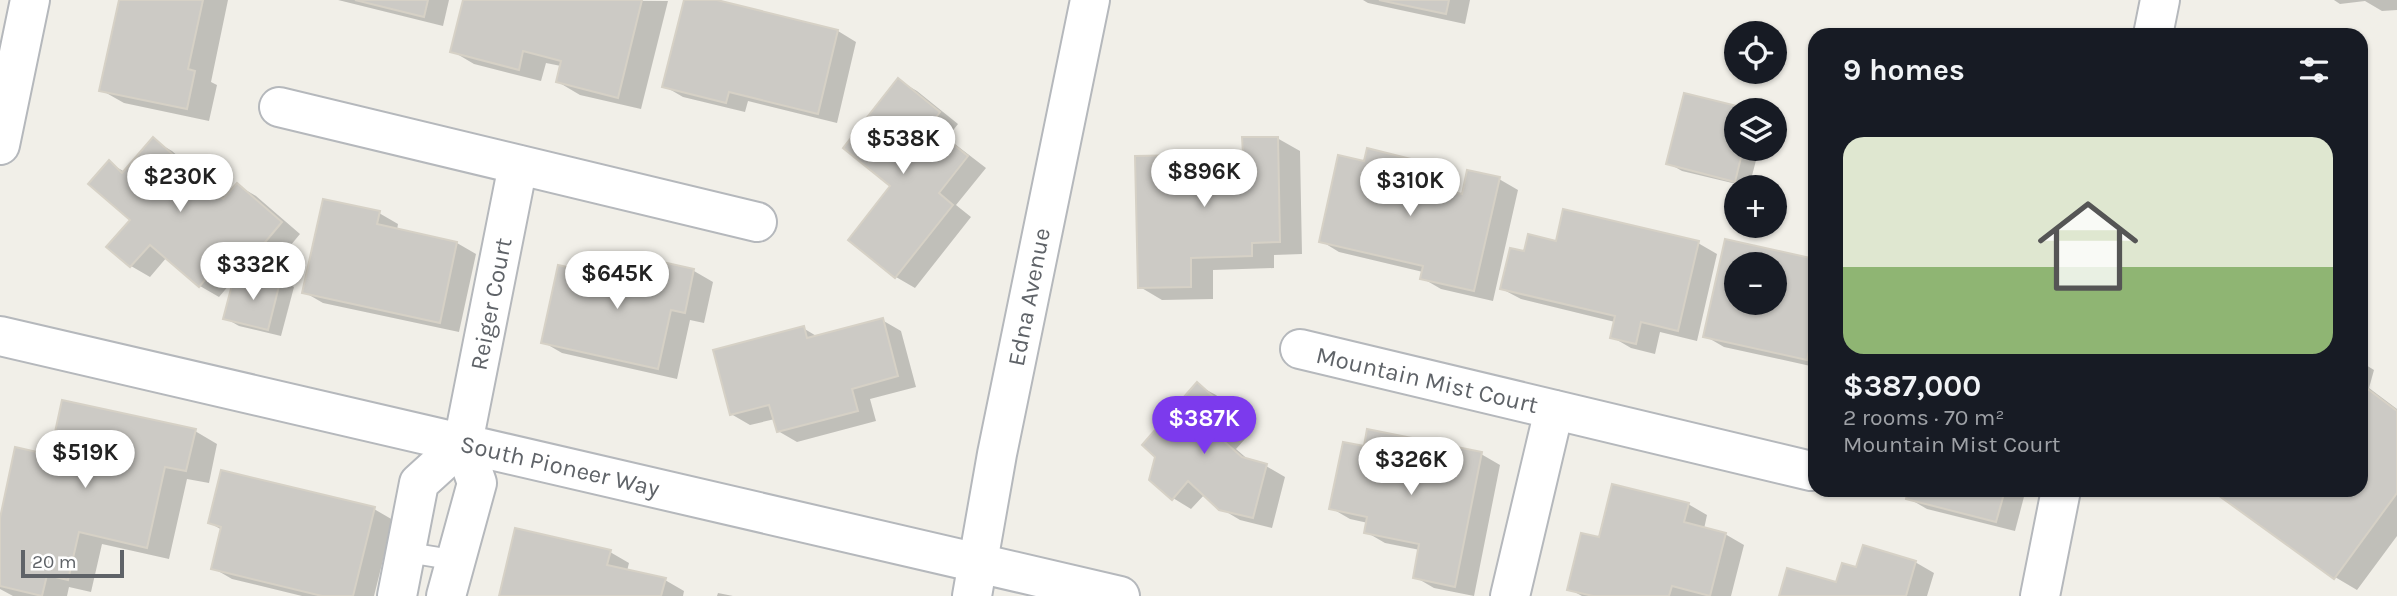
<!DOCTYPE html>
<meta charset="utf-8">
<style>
body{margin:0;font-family:Karla,sans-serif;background:#20242c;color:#f1f3f6;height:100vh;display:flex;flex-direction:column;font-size:26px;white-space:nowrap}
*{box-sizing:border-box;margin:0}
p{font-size:23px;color:#9ea1a6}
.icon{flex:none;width:38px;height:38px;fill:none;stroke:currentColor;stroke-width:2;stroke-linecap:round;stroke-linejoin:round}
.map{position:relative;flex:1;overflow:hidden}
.drawer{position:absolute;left:1808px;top:28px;width:560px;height:469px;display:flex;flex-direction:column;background:#171b24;border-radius:21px;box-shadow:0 2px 5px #0004}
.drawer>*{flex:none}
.buttons{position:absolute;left:1724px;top:21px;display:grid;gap:14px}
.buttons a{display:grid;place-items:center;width:63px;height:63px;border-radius:50%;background:#171b24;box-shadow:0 2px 5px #0004;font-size:35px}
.scale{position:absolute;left:21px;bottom:18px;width:103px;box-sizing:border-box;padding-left:7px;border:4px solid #5f6368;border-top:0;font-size:19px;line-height:24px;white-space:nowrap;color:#5f6368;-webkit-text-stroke:5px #fff;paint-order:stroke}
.price{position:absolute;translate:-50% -60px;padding:0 16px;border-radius:24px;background:#fff;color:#222;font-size:23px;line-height:46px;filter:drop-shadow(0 2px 4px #0008)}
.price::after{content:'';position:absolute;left:50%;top:42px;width:21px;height:16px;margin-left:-10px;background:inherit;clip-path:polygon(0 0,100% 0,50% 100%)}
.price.selected{background:#7c3aed;color:#fff}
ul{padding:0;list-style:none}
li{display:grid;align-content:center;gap:14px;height:371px;padding:0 35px}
li span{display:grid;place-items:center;height:217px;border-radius:21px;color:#555}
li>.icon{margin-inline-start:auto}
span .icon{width:126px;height:126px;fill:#fffc;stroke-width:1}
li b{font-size:30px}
h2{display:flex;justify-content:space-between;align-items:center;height:84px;padding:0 35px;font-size:30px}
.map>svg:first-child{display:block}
.shadow{fill:#0003;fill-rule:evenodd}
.building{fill:#cccac5;stroke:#d6d1c6;stroke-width:2;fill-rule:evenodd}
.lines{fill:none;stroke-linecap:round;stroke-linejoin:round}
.service-casing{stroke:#b5b8bc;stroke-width:23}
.minor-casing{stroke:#b5b8bc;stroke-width:42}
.tertiary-casing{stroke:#b5b8bc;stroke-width:42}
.service{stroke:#fff;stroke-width:19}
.minor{stroke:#fff;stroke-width:38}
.tertiary{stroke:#fff;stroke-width:38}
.labels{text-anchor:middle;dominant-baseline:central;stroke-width:5;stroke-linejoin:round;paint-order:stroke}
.street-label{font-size:24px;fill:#5f6368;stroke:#fff}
</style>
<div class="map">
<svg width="2397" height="596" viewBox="0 0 2397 596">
<rect width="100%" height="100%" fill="#f1efe8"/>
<g class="shadow">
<path d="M120 0H228L211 82 217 85 209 121 124 103 101 90Z"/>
<path d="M338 0H449L443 26Z"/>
<path d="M464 0 668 1 641 109 580 95 558 82 561 66 546 63 541 81 474 64 452 51Z"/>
<path d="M686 0H710L838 31 856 42 837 123 748 101 745 112 683 97 664 86Z"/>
<path d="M1363 0H1470L1465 24 1368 3Z"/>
<path d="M2334 0H2397V10L2382 11 2365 1 2340 4Z"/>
<path d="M898 80 917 91 958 124 947 138 986 168 956 205 971 217 915 288 896 277 850 240 893 186Z"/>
<path d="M1685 95 1748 110H1736V149H1759L1749 187 1682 171 1668 163Z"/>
<path d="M1277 138 1300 151 1302 254 1274 255V268L1213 270V299L1162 300 1140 287 1245 156Z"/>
<path d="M153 140 172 151 226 198 237 185 256 196 300 234 271 269 252 258 219 297 200 286 167 257 150 277 131 266 109 247 132 220 109 163 125 172Z"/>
<path d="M1410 160 1429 171 1425 188 1463 196 1499 179 1518 190 1493 301 1441 289 1422 278 1423 272 1339 252 1321 241 1366 163Z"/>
<path d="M379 213 398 224 397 230 457 243 476 254 459 332 323 303 304 292Z"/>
<path d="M1726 241 1815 261V367L1724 347 1705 336ZM1736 264H1774V303H1736Z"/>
<path d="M1558 243H1698L1717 254 1697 341 1660 332 1655 354 1631 348 1612 337 1615 322 1521 299 1502 289 1526 253Z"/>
<path d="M633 257 694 271 713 282 704 323 690 320 677 379 562 353 543 342 627 282Z"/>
<path d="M280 279 294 287 281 336 239 326 225 318 256 289Z"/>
<path d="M882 320 901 331 916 387 870 399 876 421 797 442 778 431 775 419 750 425 731 414 803 328 818 337Z"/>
<path d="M2361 362 2374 370 2369 388 2397 409V536L2357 590 2335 577 2214 490H2361Z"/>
<path d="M1197 385 1216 395 1254 429 1236 449 1251 462 1266 466 1285 477 1272 528 1240 520 1220 508 1205 494 1191 509 1173 498Z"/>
<path d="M195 431 217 444 209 483 187 479 169 559 102 544 91 592 69 587 67 596H13L0 589V526L51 457Z"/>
<path d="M1481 454 1500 465 1474 596 1434 588 1415 577 1420 550 1385 543 1366 532 1368 523 1350 519 1331 508Z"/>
<path d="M1910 490H2024L2025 493 2015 531 1927 509 1908 498Z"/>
<path d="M1688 504 1707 515 1704 529 1725 534 1744 545 1731 596H1582L1569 589 1600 539Z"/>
<path d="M374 509 393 520 374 596H302L232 579 213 568 222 530 210 523Z"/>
<path d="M610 552 629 563 627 571 665 580 684 591 683 596H501Z"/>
<path d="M1915 562 1934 573 1927 596H1781L1838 584 1858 569Z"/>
<path d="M718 593 733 596H717Z"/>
</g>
<g class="building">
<path d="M119 0H203L188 69 195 71 187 109 99 91Z"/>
<path d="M355 0H428L424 17Z"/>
<path d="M463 0H642L618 98 556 82 561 61 523 51 519 70 450 52Z"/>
<path d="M684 0H717L838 30 818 114 729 92 726 103 662 87Z"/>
<path d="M1379 0H1449L1446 14Z"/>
<path d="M898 78 940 112 930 126 968 156 939 193 953 205 895 278 848 240 890 186 843 148Z"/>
<path d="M1684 93 1753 110H1736V149H1743L1735 182 1666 164Z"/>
<path d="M153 137 223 199 237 183 282 222 251 259 234 245 199 287 150 245 130 267 106 247 130 220 88 184 109 160 122 173Z"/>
<path d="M1242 137H1278L1280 242 1252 243V256L1191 258V287L1138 288 1135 156 1243 154Z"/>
<path d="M1367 148 1411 159 1406 181 1462 194 1467 170 1500 177 1474 291 1420 279 1423 266 1319 242 1338 155 1364 161Z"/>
<path d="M323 199 380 211 377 224 457 242 440 323 302 293Z"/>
<path d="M1563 209 1699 241 1678 331 1641 322 1636 344 1610 338 1615 316 1500 289 1510 248 1524 251 1528 234 1556 241Z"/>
<path d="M1725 239 1815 259V348L1810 347 1807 360 1703 337ZM1736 264H1774V303H1736Z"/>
<path d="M631 255 694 269 685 313 671 310 658 369 541 343 558 265 626 280Z"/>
<path d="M258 272 281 278 268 330 223 319 233 281 254 286Z"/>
<path d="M883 318 898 376 852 389 858 411 777 432 769 405 730 415 713 350 804 326 807 338Z"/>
<path d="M1197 382 1236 417 1219 437 1242 457 1267 464 1253 518 1219 510 1188 481 1172 500 1149 480 1155 457 1142 445Z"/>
<path d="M2361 384 2397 411V493L2334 579 2211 490H2361Z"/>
<path d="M62 400 196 429 186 471 165 467 147 548 79 532 68 580 47 575 42 596 0 586V518L15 447 50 455Z"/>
<path d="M1367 429 1482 452 1455 587 1413 578 1419 544 1364 533 1367 517 1329 509 1343 442 1364 446Z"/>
<path d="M221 470 375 507 353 596H322L211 569 221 527 208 523Z"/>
<path d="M1612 484 1689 503 1684 522 1726 533 1710 596 1672 586 1669 596H1593L1567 590 1581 533 1599 537Z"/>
<path d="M1908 490H2005L1996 522 1906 499Z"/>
<path d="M515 528 611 550 607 565 666 578 661 596H499Z"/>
<path d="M1863 545 1916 561 1906 596H1779L1787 568 1836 582 1842 563 1856 567Z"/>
</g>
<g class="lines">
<g class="service-casing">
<path id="service" d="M405 552 454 560"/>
</g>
<g class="minor-casing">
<g id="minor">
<path d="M2153 35 2160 0"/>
<path d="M279 107 757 222"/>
<path d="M0 145 30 0"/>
<path d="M0 336 1120 596"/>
<path d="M1300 349 1811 471"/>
<path d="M397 596 419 483 463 443"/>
<path d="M446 596 477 483 463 443 518 165"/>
<path d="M1510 596 1554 410"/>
<path d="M2040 596 2061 490"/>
</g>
</g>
<g class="tertiary-casing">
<path id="tertiary" d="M972 596 997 454 1090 0"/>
</g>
<use href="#service" class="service"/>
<use href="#minor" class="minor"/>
<use href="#tertiary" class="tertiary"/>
</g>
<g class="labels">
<g class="street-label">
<text transform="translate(1029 297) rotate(-79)">Edna Avenue</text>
<text transform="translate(491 304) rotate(-79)">Reiger Court</text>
<text transform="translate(1427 380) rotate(13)">Mountain Mist Court</text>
<text transform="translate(560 466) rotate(13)">South Pioneer Way</text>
</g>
</g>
</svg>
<div class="buttons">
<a><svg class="icon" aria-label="locate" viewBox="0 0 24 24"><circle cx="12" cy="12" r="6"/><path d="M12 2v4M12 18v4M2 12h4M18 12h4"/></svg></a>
<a><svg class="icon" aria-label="layers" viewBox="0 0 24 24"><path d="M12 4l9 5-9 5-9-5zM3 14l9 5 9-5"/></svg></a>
<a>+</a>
<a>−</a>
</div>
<div class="scale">20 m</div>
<b class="price" style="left:903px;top:176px">$538K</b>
<b class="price" style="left:1204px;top:209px">$896K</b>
<b class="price" style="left:180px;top:214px">$230K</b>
<b class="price" style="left:1410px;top:218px">$310K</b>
<b class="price" style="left:253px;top:302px">$332K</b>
<b class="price" style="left:617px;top:311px">$645K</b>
<b class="price selected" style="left:1204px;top:456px">$387K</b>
<b class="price" style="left:85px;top:490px">$519K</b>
<b class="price" style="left:1411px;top:497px">$326K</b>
<section class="drawer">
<h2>9 homes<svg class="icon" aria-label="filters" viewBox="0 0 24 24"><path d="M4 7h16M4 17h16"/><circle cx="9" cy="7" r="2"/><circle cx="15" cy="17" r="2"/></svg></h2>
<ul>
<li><span style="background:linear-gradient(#dfe7d0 60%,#8fb573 0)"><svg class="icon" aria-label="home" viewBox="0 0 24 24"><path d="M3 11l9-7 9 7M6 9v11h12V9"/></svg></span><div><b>$387,000</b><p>2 rooms · 70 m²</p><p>Mountain Mist Court</p></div></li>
</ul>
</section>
</div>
